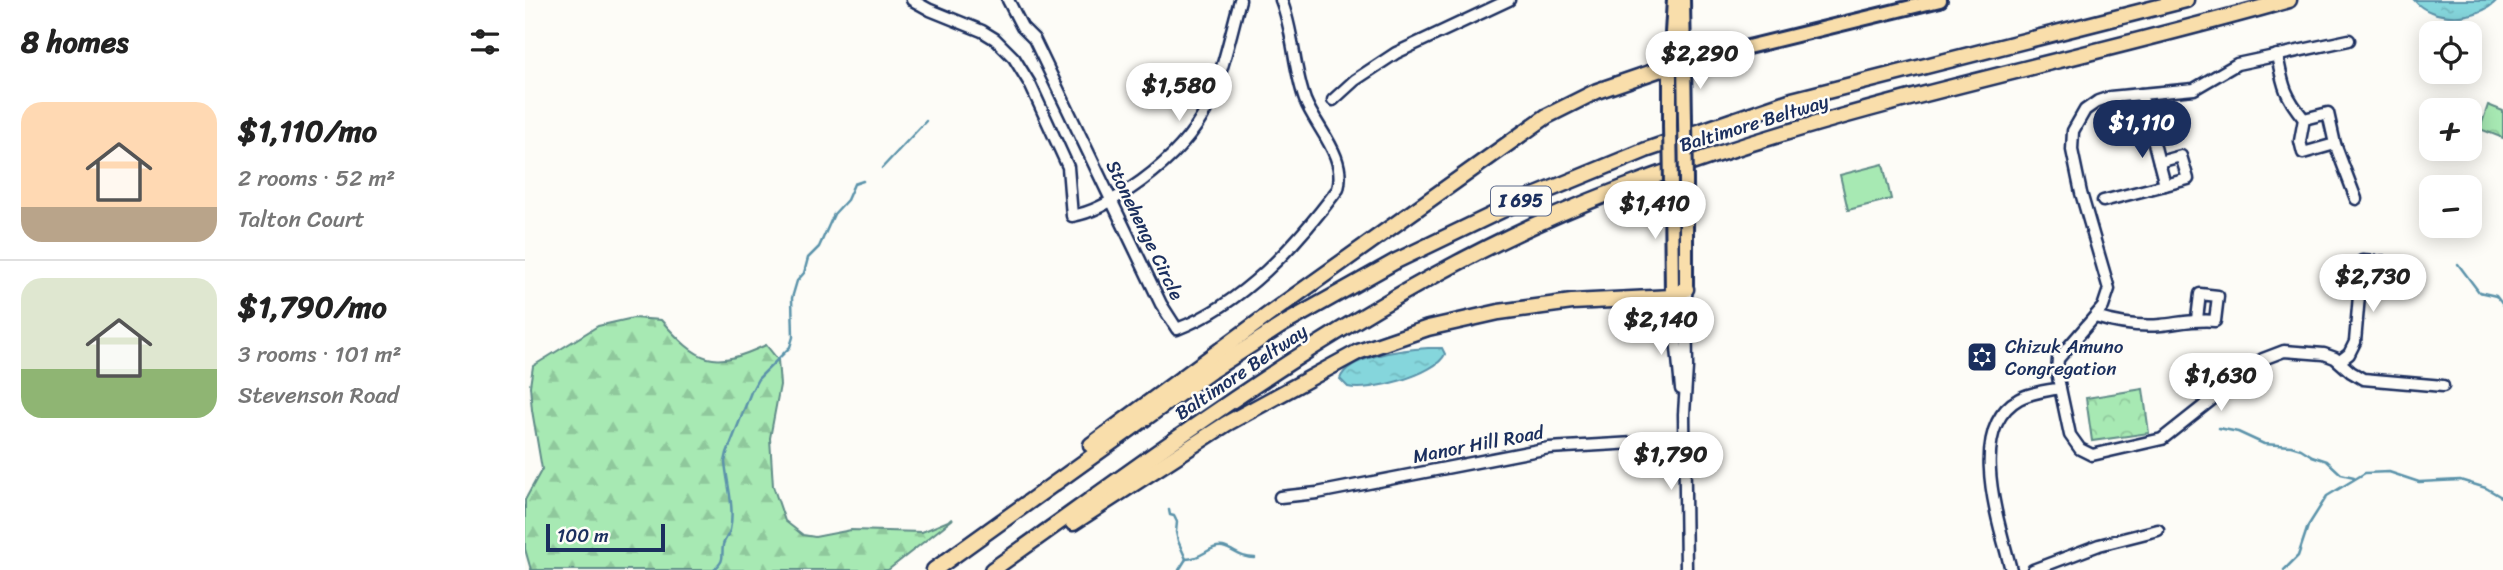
<!DOCTYPE html>
<meta charset="utf-8">
<style>
body{margin:0;font-family:Sriracha,sans-serif;background:#f6f6f6;color:#222;height:100vh;display:flex;flex-direction:column;font-size:26px;white-space:nowrap}
*{box-sizing:border-box;margin:0}
p{font-size:23px;color:#767676}
.icon{flex:none;width:38px;height:38px;fill:none;stroke:currentColor;stroke-width:2;stroke-linecap:round;stroke-linejoin:round}
.map{position:relative;flex:1;overflow:hidden}
.sheet{display:flex;flex-direction:column;background:#fff;width:525px}
.sheet>*{flex:none}
.controls{position:absolute;left:1894px;top:21px;display:grid;gap:14px}
.controls a{display:grid;place-items:center;width:63px;height:63px;border-radius:14px;background:#fff;box-shadow:0 4px 18px #0003;font-size:35px}
.scale{position:absolute;left:21px;bottom:18px;width:119px;box-sizing:border-box;padding-left:7px;border:4px solid #1b2f5e;border-top:0;font-size:19px;line-height:24px;white-space:nowrap;color:#1b2f5e;-webkit-text-stroke:5px #fdfcf7;paint-order:stroke}
.price{position:absolute;translate:-50% -60px;padding:0 16px;border-radius:24px;background:#fff;color:#222;font-size:23px;line-height:46px;filter:drop-shadow(0 2px 4px #0008)}
.price::after{content:'';position:absolute;left:50%;top:42px;width:21px;height:16px;margin-left:-10px;background:inherit;clip-path:polygon(0 0,100% 0,50% 100%)}
.price.on{background:#1b2f5e;color:#fff}
ul{padding:0;list-style:none}
li{display:flex;align-items:center;gap:21px;height:175px;padding:0 21px}
li+li{border-top:2px solid #e0e0e0}
li span{display:grid;place-items:center;flex:none;width:196px;height:140px;border-radius:21px;color:#555}
li>.icon{margin-inline-start:auto}
span .icon{width:84px;height:84px;fill:#fffc;stroke-width:1}
li b{font-size:30px}
h2{display:flex;justify-content:space-between;align-items:center;height:84px;padding:0 21px;font-size:30px}
main{display:flex;flex:1;min-height:0}
.map>svg:first-child{display:block}
.grass{fill:#a7e9b3;stroke:#618c88;stroke-width:2}
.forest{fill:url(#forest-firs);stroke:#618c88;stroke-width:2}
.park{fill:url(#park-crowns);stroke:#618c88;stroke-width:2}
.water{fill:url(#water-ripples);stroke:#5b93aa;stroke-width:2}
.lines{fill:none;stroke-linecap:round;stroke-linejoin:round}
.stream{stroke:#5b93aa;stroke-width:2.5}
.minor-casing{stroke:#1b2f5e;stroke-width:15}
.major-casing{stroke:#1b2f5e;stroke-width:18}
.highway-casing{stroke:#1b2f5e;stroke-width:19}
.minor{stroke:#fdfcf7;stroke-width:10}
.major{stroke:#f9deab;stroke-width:12}
.highway{stroke:#f9deab;stroke-width:14}
.major-bridge-casing{stroke:#1b2f5e;stroke-width:18;stroke-linecap:butt}
.major-bridge{stroke:#f9deab;stroke-width:12}
.labels{text-anchor:middle;dominant-baseline:central;stroke-width:5;stroke-linejoin:round;paint-order:stroke}
.shield{fill:#fdfcf7;stroke:#5f6c8c;stroke-width:2}
.shield-label{font-size:18px;font-weight:bold;fill:#1b2f5e}
.street-label{font-size:19px;fill:#1b2f5e;stroke:#fdfcf7}
.poi-label{font-size:19px;fill:#1b2f5e;stroke:#fdfcf7;text-anchor:start}
</style>
<main>
<section class="sheet">
<h2>8 homes<svg class="icon" aria-label="filters" viewBox="0 0 24 24"><path d="M4 7h16M4 17h16"/><circle cx="9" cy="7" r="2"/><circle cx="15" cy="17" r="2"/></svg></h2>
<ul>
<li><span style="background:linear-gradient(#ffd9b3 75%,#b9a48a 0)"><svg class="icon" aria-label="home" viewBox="0 0 24 24"><path d="M3 11l9-7 9 7M6 9v11h12V9"/></svg></span><div><b>$1,110/mo</b><p>2 rooms · 52 m²</p><p>Talton Court</p></div></li>
<li><span style="background:linear-gradient(#dfe7d0 65%,#8fb573 0)"><svg class="icon" aria-label="home" viewBox="0 0 24 24"><path d="M3 11l9-7 9 7M6 9v11h12V9"/></svg></span><div><b>$1,790/mo</b><p>3 rooms · 101 m²</p><p>Stevenson Road</p></div></li>
</ul>
</section>
<div class="map">
<svg width="1978" height="570" viewBox="0 0 1978 570">
<defs>
<pattern id="forest-firs" width="22" height="20" patternUnits="userSpaceOnUse" patternTransform="scale(1.75)"><rect width="22" height="20" fill="#a7e9b3"/><path d="M5 1l3.5 6h-7zM16 11l3.5 6h-7z" fill="#8fc89c"/></pattern>
<pattern id="park-crowns" width="20" height="18" patternUnits="userSpaceOnUse" patternTransform="scale(1.75)"><rect width="20" height="18" fill="#a7e9b3"/><path d="M2 6a3 3 0 1 1 6 0M12 15a3 3 0 1 1 6 0" fill="none" stroke="#8fc89c"/></pattern>
<pattern id="water-ripples" width="26" height="14" patternUnits="userSpaceOnUse" patternTransform="scale(1.75)"><rect width="26" height="14" fill="#85d6dc"/><path d="M2 4q2-2 4 0t4 0M15 11q2-2 4 0t4 0" fill="none" stroke="#72b8bf"/></pattern>
</defs>
<rect width="100%" height="100%" fill="#fdfcf7"/>
<filter id="ink" filterUnits="userSpaceOnUse"><feTurbulence type="fractalNoise" baseFrequency=".0143" numOctaves="2"/><feDisplacementMap in="SourceGraphic" scale="14" xChannelSelector="R" yChannelSelector="G"/><feConvolveMatrix kernelMatrix="1 2 1 2 8 2 1 2 1" color-interpolation-filters="sRGB"/></filter>
<g filter="url(#ink)">
<path class="grass" d="M1358 164 1366 199 1323 210 1315 175Z"/>
<path class="forest" d="M108 318 136 320C174 363 187 370 241 345L253 360 255 385 245 438 248 486 260 521 278 535 290 537 326 530 397 532 428 519 363 570H6L0 549V500L17 469 7 410 5 386 8 366 73 326Z"/>
<g class="park">
<path d="M1963 105 1978 111V138L1955 129Z"/>
<path d="M1618 389 1624 433 1567 441 1561 398Z"/>
</g>
<g class="water">
<path d="M1889 0H1972C1954 21 1906 22 1889 0Z"/>
<path d="M903 348H917L920 354C911 375 844 392 823 387L815 379C822 356 881 349 903 348Z"/>
</g>
<g class="lines">
<g class="stream">
<path d="M357 168 401 121"/>
<path d="M1933 264 1954 292 1971 296 1978 305"/>
<path d="M1694 428 1713 432 1739 444 1766 446 1776 449 1787 456 1802 461 1816 474 1829 477"/>
<path d="M644 510 645 515 649 516 652 522 651 532 653 541 661 559"/>
<path d="M661 559C678 559 684 545 698 547 710 550 714 558 730 558"/>
<path d="M189 570C201 558 196 559 198 545 199 540 204 535 205 530 210 509 202 483 200 462L202 453 226 392 233 379 265 347 268 337 267 298 272 281 279 273 283 258 294 247 309 214 322 200 329 184 338 181"/>
<path d="M654 570 661 559"/>
<path d="M1759 570 1773 556 1783 526 1802 496 1840 473 1864 472 1894 482 1935 480 1961 488 1978 498"/>
</g>
<g class="minor-casing">
<g id="minor">
<path d="M387 0 405 10 457 31 470 39 489 58 505 84 543 167 547 216C570 212 586 201 605 189 632 171 660 146 677 117 695 86 705 36 715 0"/>
<path d="M483 0 497 27 509 39 636 304 652 329C718 304 771 245 813 189 822 156 791 128 780 100 768 67 769 32 756 0"/>
<path d="M1752 55C1758 85 1759 95 1779 119L1803 113 1810 144 1778 153 1775 141 1779 119"/>
<path d="M808 100 830 80 871 53 984 0"/>
<path d="M1810 144 1831 199"/>
<path d="M1634 162 1656 156 1663 179 1640 185"/>
<path d="M1578 201 1640 185 1616 94"/>
<path d="M1161 289 1162 367 1159 414 1161 570"/>
<path d="M1147 297 1156 389"/>
<path d="M1570 317C1590 323 1615 327 1636 325 1655 323 1671 319 1690 321L1693 296 1675 294 1672 319"/>
<path d="M1815 361 1824 354 1830 342 1837 261 1880 264"/>
<path d="M1535 388 1545 435 1555 449 1567 455 1637 439 1738 359 1759 351 1799 354 1810 358 1826 372 1838 379 1918 386"/>
<path d="M755 497 792 493 1024 448 1160 440"/>
<path d="M1486 570C1475 525 1440 429 1494 399 1506 392 1522 391 1535 388L1532 371 1533 359 1578 307 1584 289 1556 193 1547 150 1548 131 1560 110 1573 101 1585 97 1669 89 1712 64 1824 40"/>
<path d="M1508 570 1574 545 1633 530"/>
</g>
</g>
<g class="major-casing">
<g id="major">
<path d="M1158 0 1160 121"/>
<path d="M1145 66 1415 0"/>
<path d="M1145 126V66L1149 0"/>
<path d="M1161 181V289"/>
<path d="M1146 185 1147 297"/>
</g>
</g>
<g class="highway-casing">
<g id="highway">
<path d="M1117 299C1134 307 1142 318 1149 335"/>
<path d="M566 445 743 315 1022 116 1072 91 1145 66"/>
<path d="M548 523 701 424 833 352 903 328 974 312 1047 302 1147 297 1161 289"/>
<path d="M409 570 686 371 757 325 871 261 992 203 1121 150 1267 100 1661 0"/>
<path d="M467 570C641 447 812 316 1007 226 1248 116 1510 73 1764 0"/>
</g>
</g>
<use href="#minor" class="minor"/>
<use href="#major" class="major"/>
<use href="#highway" class="highway"/>
<g class="major-bridge-casing">
<g id="major-bridge">
<path d="M1160 121 1161 181"/>
<path d="M1145 126 1146 185"/>
</g>
</g>
<use href="#major-bridge" class="major-bridge"/>
</g>
</g>
<defs>
<g id="synagogue-square" transform="scale(1.575)"><rect x="-9" y="-9" width="18" height="18" rx="4" fill="#1b2f5e" stroke="#fdfcf7"/><path d="M0-6.5L5.6 3.2H-5.6ZM0 6.5L5.6-3.2H-5.6Z" fill="#fff"/></g>
</defs>
<g fill-rule="evenodd">
<use href="#synagogue-square" x="1457" y="357"/>
</g>
<g class="labels">
<rect class="shield" x="966" y="186.5" width="60" height="29" rx="5"/>
<g class="shield-label">
<text x="996" y="201">I 695</text>
</g>
<g class="street-label">
<text transform="translate(1229 123) rotate(-17)">Baltimore Beltway</text>
<text transform="translate(620 230) rotate(64)">Stonehenge Circle</text>
<text transform="translate(716 372) rotate(-34)">Baltimore Beltway</text>
<text transform="translate(953 444) rotate(-11)">Manor Hill Road</text>
</g>
<g class="poi-label">
<text x="1480" y="346">Chizuk Amuno<tspan x="1480" dy="22">Congregation</tspan></text>
</g>
</g>
</svg>
<div class="controls">
<a><svg class="icon" aria-label="locate" viewBox="0 0 24 24"><circle cx="12" cy="12" r="6"/><path d="M12 2v4M12 18v4M2 12h4M18 12h4"/></svg></a>
<a>+</a>
<a>−</a>
</div>
<div class="scale">100 m</div>
<b class="price" style="left:1175px;top:91px">$2,290</b>
<b class="price" style="left:654px;top:123px">$1,580</b>
<b class="price on" style="left:1617px;top:160px">$1,110</b>
<b class="price" style="left:1130px;top:241px">$1,410</b>
<b class="price" style="left:1848px;top:314px">$2,730</b>
<b class="price" style="left:1136px;top:357px">$2,140</b>
<b class="price" style="left:1696px;top:413px">$1,630</b>
<b class="price" style="left:1146px;top:492px">$1,790</b>
</div>
</main>
